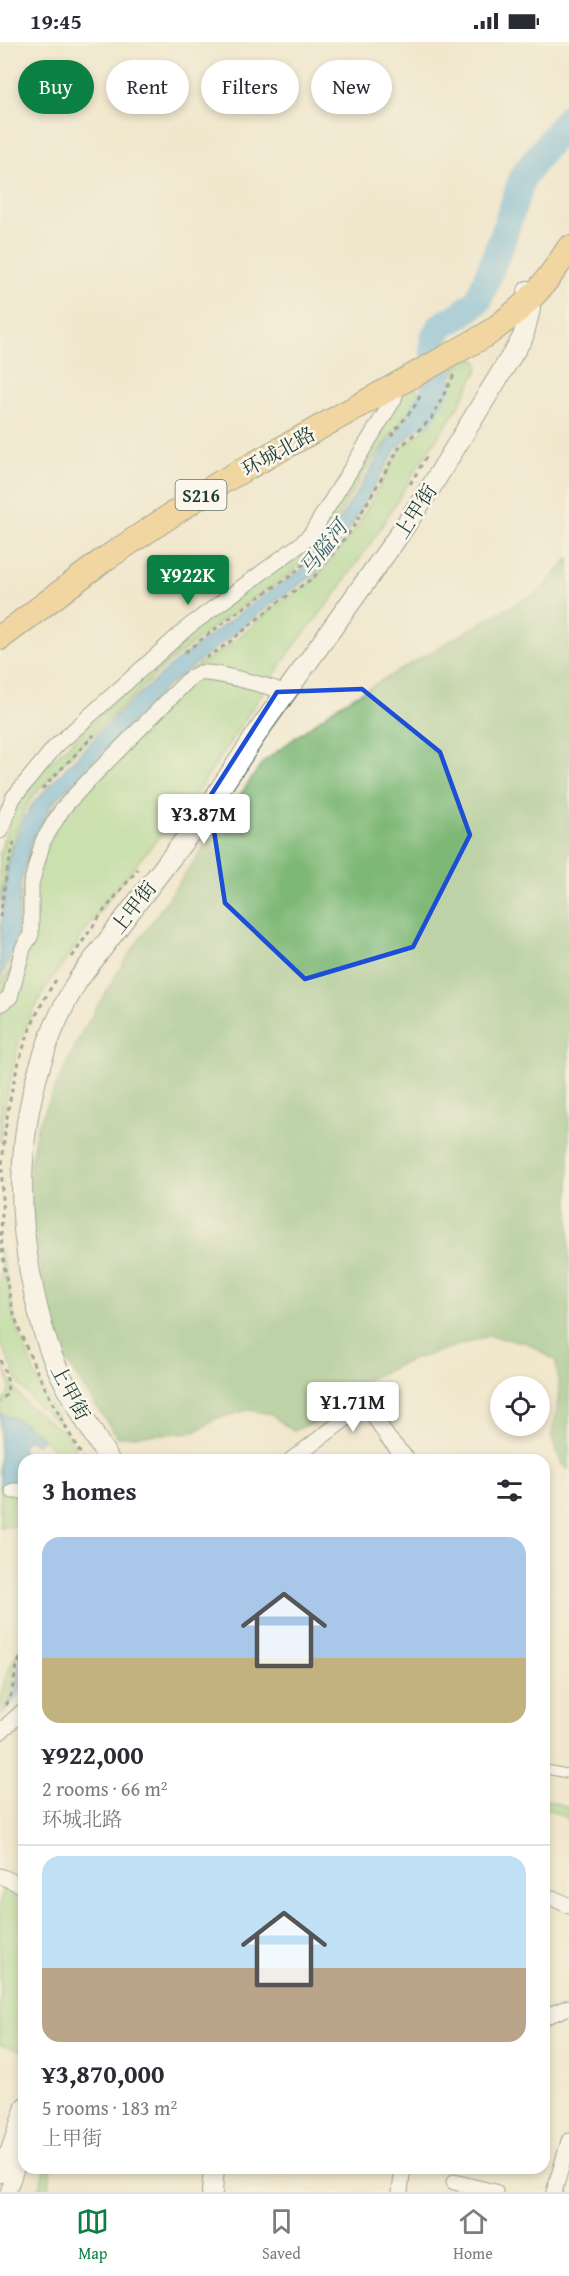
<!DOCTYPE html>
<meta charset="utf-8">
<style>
body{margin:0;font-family:"Gentium Book Plus","Noto Serif SC",serif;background:#f7f7f7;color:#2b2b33;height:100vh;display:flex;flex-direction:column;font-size:22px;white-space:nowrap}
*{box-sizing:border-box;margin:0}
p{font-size:20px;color:#7c7c81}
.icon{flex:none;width:33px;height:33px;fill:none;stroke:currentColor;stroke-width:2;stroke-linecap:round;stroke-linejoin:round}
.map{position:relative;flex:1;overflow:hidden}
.details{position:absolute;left:18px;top:1412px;width:532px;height:720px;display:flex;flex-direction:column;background:#fff;border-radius:18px;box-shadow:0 3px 9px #0003}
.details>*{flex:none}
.guide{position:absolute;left:18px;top:18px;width:534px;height:54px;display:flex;gap:12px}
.fabs{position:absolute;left:490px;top:1334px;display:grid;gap:12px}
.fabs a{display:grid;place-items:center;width:60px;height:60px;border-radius:50%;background:#fff;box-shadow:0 3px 9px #0003;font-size:30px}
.price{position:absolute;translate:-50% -51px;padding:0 14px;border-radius:6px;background:#fff;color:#222;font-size:20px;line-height:39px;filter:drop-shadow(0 2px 3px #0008)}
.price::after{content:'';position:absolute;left:50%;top:36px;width:18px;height:14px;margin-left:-9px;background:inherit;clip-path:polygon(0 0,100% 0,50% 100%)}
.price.current{background:#0b8043;color:#fff}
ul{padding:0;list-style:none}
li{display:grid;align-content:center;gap:12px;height:318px;padding:0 24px}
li+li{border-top:2px solid #e1e1e2}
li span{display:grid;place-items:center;height:186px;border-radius:18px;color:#555}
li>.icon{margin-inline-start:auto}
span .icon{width:108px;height:108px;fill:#fffc;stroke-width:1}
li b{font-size:26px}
h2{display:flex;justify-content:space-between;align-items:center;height:72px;padding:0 24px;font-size:26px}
.tag{padding:0 21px;border-radius:27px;background:#fff;box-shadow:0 3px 9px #0003;font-size:21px;line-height:54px}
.tag.current{background:#0b8043;color:#fff}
.status{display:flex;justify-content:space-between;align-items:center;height:42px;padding:0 30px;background:#fff;direction:ltr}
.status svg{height:16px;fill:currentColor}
.dock{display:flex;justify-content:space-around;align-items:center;height:84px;border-top:2px solid #e1e1e2;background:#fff;font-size:16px;color:#7c7c81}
.dock a{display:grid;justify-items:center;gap:3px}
.dock .current{color:#0b8043}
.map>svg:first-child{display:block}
.green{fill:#9dd78a;stroke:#5e8a5f;stroke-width:1.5}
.forest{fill:#7eb876;stroke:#4e7a55;stroke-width:1.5}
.water{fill:#63b3de;stroke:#417889;stroke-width:1.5}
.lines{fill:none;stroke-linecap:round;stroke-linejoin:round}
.river{stroke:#63b3de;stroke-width:28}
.service-casing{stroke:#3e564b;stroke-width:10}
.minor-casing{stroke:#3e564b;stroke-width:17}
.tertiary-casing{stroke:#3e564b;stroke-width:22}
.primary-casing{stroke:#3e564b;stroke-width:26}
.path{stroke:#3e564b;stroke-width:3;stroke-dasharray:4.5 4.5;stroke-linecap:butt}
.service{stroke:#fff;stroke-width:8}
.minor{stroke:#fff;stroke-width:15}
.tertiary{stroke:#fff;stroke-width:20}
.primary{stroke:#f4c26a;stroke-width:24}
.marked{fill:none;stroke:#1d4ed8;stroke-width:4.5;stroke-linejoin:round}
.labels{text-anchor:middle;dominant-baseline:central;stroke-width:5;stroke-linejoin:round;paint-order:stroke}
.shield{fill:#fbf7ec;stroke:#61756b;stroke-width:1.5}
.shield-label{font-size:18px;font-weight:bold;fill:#1f3d34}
.street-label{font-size:20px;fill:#1f3d34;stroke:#fbf7ec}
.water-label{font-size:21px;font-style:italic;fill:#336067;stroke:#fbf7ec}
</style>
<div class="status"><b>19:45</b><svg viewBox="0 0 49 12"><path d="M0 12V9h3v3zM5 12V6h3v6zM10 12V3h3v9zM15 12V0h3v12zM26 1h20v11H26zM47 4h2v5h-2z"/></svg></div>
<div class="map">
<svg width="569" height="2150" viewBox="0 0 569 2150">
<rect width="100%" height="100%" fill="#fbf7ec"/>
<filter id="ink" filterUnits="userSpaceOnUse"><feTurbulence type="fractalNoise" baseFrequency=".0167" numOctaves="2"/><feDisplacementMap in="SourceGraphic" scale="12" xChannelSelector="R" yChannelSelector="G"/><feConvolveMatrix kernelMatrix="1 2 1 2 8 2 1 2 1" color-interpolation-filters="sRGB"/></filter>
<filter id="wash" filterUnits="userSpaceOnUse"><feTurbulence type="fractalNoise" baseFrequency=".008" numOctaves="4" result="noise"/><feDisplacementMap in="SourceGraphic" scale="24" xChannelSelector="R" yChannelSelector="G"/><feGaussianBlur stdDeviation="1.35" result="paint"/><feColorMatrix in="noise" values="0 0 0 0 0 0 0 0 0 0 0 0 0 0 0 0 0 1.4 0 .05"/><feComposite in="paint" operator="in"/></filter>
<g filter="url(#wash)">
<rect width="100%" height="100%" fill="#f1e7cd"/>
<g class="green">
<path d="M471 316 477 319 478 327 458 365 418 424 378 490 334 554 291 608 270 639 203 629 42 795 28 891 16 928 0 959V942L10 928 20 895 22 852 29 816 36 796 50 769 197 624 227 605 273 566 312 540 355 488 399 409 431 381 444 358 461 319Z"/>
<path d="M415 344 418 351 415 360 364 430 330 488 310 514 290 532 224 577 169 620 74 710 32 755 24 768 12 799 0 861V811L10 777 16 764 42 728 178 600 277 525 299 513 307 505 401 350Z"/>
<path d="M193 636 265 647 201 744 114 849 42 951 19 1000 6 1058 0 1101V965L13 954 33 842 53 785Z"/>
<path d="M0 1204 15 1280 36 1335 62 1383 38 1364 20 1343 0 1299Z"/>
<path d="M4 1325 15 1347 26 1362 56 1385 65 1389 81 1417H62C52 1401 19 1375 0 1372V1362C14 1351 10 1340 4 1325Z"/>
<path d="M0 1443 12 1444 24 1454V1485L20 1484H1L0 1486Z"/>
<path d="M24 1602V1606L16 1622 9 1655 0 1666C0 1646 11 1618 24 1602Z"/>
<path d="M545 1758 569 1765V1777L545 1766Z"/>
<path d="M6 1846 24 1851V2009L0 2003V1856L3 1847Z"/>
<path d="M45 2126H50L49 2150H38Z"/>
</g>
<path class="forest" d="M569 516V1427L562 1423 551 1394 556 1375 559 1345 556 1319 528 1301 488 1294 411 1318 337 1351 323 1377 293 1389 270 1372 248 1368 215 1377 195 1390 117 1395 60 1310 45 1263 31 1159 30 1123 37 1085 82 990 126 917 263 720 339 663 502 569 539 550Z"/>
<g class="water">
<path d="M457 322 441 355 429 376 396 407 351 485 313 534 278 557 164 647 51 763 31 800 20 844 17 893 11 915 0 937C0 882 1 806 34 760L114 675 174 621 246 566 301 528 331 492 386 403 417 364 422 353 421 345Z"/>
<path d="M0 1372C16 1374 31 1387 43 1397L37 1402 29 1397 22 1403 23 1410 31 1417 24 1418V1445L0 1443Z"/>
<path d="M24 1613C24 1644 25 1651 0 1673L14 1652 19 1624Z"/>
</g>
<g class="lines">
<path class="river" d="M422 371 436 348 438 340 433 300 435 293 441 284 460 273 478 259 502 198 523 134 569 75"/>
</g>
</g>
<g filter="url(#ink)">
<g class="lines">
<g class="service-casing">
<path id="service" d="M544 1727 569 1732"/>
</g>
<g class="minor-casing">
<g id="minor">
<path d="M0 789 13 756 55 705 188 585 302 501 311 492 394 357 398 342"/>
<path d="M0 962 10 955 23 906 31 893V842L43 799 63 766 87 740 191 635C192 635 200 631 200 631 213 629 273 645 286 651"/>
<path d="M291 1418 364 1363H367L388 1396 408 1418"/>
<path d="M13 1449H24"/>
<path d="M0 1690 24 1668"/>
<path d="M0 1834 24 1844"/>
<path d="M544 1856H553L569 1864"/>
<path d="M544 1975 569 1965"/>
<path d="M0 2133 24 2063"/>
<path d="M454 2140 495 2150"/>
<path d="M8 2150 24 2104"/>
<path d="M400 2150 403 2126"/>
<path d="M554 2150 569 2099"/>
</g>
</g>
<g class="tertiary-casing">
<g id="tertiary">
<path d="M109 1418C89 1384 67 1350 52 1314 42 1289 36 1262 31 1236 11 1133 24 1029 78 938L196 783 264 681 394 500 431 445 523 295 530 267 528 249"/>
<path d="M212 2150 214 2126"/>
</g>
</g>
<g class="primary-casing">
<path id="primary" d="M0 596 102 519 218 442 486 293C525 265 543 247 569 206"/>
</g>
<g class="path">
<path d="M391 394 417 361 421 351"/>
<path d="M410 442 428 412"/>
<path d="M185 610 243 566 292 533 311 515"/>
<path d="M206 616 227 602 277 561 314 535 352 487 399 406 431 377 454 333"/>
<path d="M42 747 94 693"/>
<path d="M0 875 7 829 15 797"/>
<path d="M72 915 102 871 138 827"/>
<path d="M56 938C16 996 0 1085 2 1156 3 1168 1 1180 1 1193 3 1218 8 1254 16 1278 33 1328 59 1372 84 1418"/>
<path d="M0 1318C6 1333 14 1347 0 1360"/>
<path d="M20 1654 24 1648"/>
<path d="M5 1663C17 1647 12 1626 24 1610"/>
</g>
<use href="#service" class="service"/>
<use href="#minor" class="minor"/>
<use href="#tertiary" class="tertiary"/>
<use href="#primary" class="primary"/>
</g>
</g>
<path d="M0 0H569V2150H0ZM362 647 440 710 470 793 413 905 305 937 225 861 209 756 277 650Z" fill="#f1e7cd" fill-opacity=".55" fill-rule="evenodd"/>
<path class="marked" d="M362 647 440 710 470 793 413 905 305 937 225 861 209 756 277 650Z"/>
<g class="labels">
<rect class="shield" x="175.5" y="438" width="51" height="30" rx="4.5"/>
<g class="shield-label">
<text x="201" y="453">S216</text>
</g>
<g class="street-label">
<text transform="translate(278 409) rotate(-29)">环城北路</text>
<text transform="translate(415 469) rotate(-57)">上甲街</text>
<text transform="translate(133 865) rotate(-52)">上甲街</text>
<text transform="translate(71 1350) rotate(62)">上甲街</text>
</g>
<g class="water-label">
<text transform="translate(323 506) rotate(-52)">马隘河</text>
</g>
</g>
</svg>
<div class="fabs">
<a><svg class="icon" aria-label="locate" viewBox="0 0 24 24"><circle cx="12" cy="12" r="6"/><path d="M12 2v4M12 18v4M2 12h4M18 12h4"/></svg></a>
</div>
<b class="price current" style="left:188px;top:564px">¥922K</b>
<b class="price" style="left:204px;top:803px">¥3.87M</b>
<b class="price" style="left:353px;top:1391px">¥1.71M</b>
<div class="guide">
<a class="tag current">Buy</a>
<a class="tag">Rent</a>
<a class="tag">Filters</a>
<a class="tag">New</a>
</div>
<section class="details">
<h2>3 homes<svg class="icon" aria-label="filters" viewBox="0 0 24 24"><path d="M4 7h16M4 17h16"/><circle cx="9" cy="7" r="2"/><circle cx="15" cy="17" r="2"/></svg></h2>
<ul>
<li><span style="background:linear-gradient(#a9c7e8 65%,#c2b280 0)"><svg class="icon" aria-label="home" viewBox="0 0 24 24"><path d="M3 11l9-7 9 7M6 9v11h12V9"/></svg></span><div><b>¥922,000</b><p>2 rooms · 66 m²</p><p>环城北路</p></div></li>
<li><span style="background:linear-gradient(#bfe0f5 60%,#b9a48a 0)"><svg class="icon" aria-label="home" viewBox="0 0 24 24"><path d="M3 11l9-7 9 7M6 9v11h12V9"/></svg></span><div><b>¥3,870,000</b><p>5 rooms · 183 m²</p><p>上甲街</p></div></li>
</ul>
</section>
</div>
<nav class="dock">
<a class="current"><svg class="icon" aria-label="map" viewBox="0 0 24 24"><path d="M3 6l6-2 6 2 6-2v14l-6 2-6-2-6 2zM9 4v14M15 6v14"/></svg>Map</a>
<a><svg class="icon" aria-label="saved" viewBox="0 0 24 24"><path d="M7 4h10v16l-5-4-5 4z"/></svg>Saved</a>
<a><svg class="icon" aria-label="home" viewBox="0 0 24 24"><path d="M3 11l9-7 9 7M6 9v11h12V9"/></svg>Home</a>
</nav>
